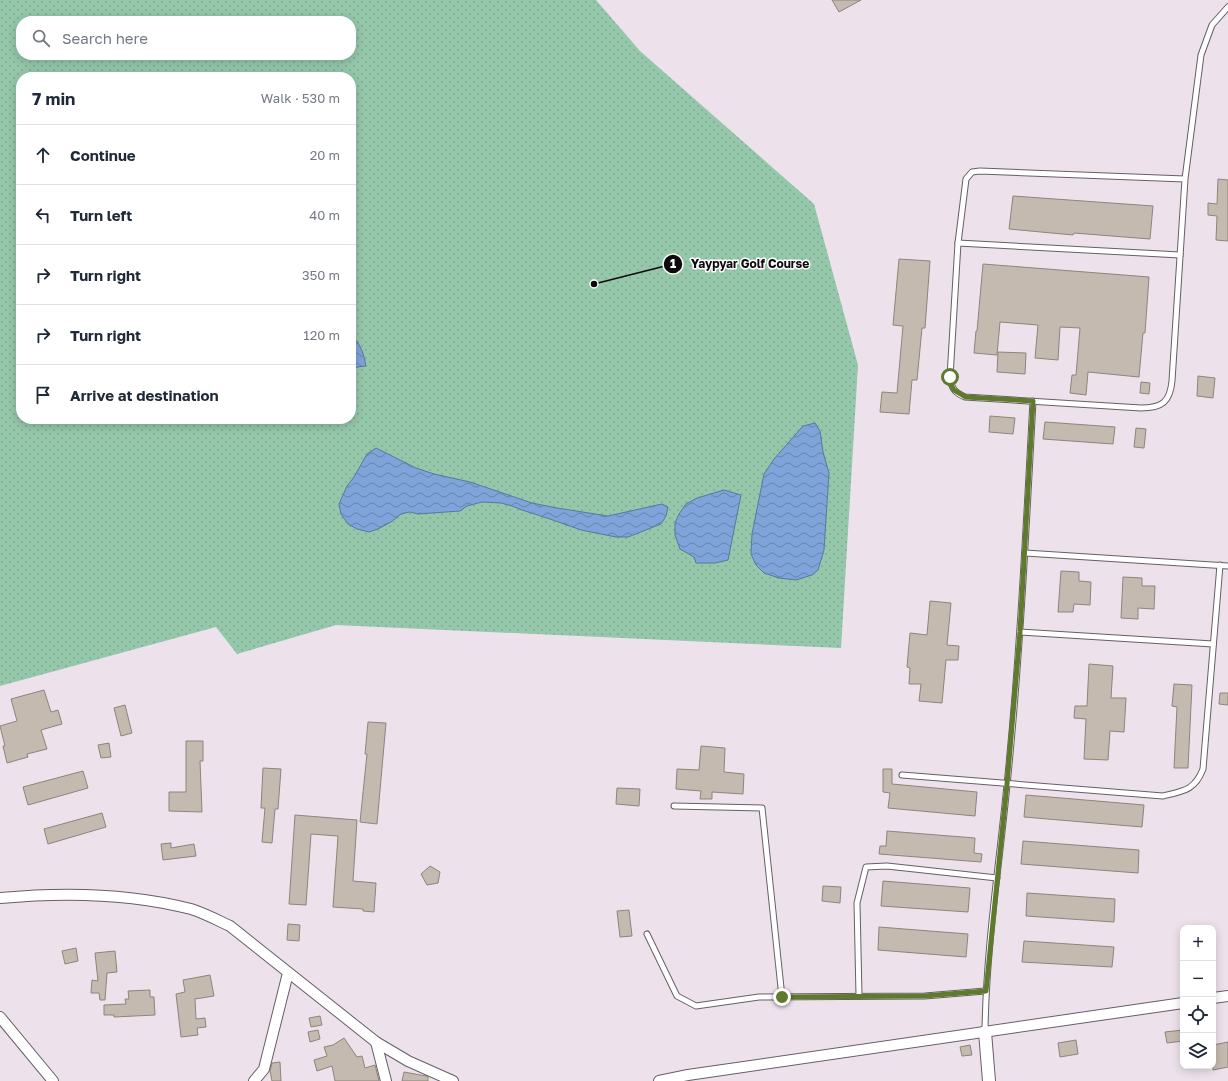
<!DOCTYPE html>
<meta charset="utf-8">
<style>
body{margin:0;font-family:"Golos Text",sans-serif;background:#f6f6f7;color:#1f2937}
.controls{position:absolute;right:12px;bottom:12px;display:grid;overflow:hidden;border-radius:8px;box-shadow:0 2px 10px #0003}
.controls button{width:36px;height:36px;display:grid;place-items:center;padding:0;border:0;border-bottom:1px solid #e0e1e3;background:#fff;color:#1f2937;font:20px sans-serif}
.stop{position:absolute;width:12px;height:12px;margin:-9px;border:3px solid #607a2d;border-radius:50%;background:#fff}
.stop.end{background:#607a2d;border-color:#fff;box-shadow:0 1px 4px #0008}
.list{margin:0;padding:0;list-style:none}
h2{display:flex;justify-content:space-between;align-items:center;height:52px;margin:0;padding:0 16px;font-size:17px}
h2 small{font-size:13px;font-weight:400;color:#747a83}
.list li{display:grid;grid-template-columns:26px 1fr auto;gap:12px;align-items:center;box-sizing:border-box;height:60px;padding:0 16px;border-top:1px solid #e0e1e3}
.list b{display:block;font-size:15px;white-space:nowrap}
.list em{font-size:13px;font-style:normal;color:#747a83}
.icon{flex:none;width:22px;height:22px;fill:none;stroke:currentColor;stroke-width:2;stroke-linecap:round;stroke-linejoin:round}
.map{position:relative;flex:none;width:1228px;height:1081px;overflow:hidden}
.search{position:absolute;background:#fff;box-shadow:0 2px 10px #0003;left:16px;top:16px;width:340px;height:44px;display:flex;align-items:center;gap:10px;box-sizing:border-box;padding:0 14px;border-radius:16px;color:#747a83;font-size:15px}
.panel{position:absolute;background:#fff;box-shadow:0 2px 10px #0003;left:16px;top:72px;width:340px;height:352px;border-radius:16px}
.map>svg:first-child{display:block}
.grass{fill:url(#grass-dots);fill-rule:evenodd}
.water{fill:url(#water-waves);stroke:#5c769d}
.building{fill:#c4bab0;stroke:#8e847a}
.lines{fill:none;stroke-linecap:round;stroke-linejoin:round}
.service-casing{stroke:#675e67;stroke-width:7}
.minor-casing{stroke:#675e67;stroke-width:12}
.tertiary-casing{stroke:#675e67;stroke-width:14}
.service{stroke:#fff;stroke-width:5}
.minor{stroke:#fff;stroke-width:10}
.tertiary{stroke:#fff;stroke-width:12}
.route{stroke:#607a2d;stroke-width:5}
.leader{fill:none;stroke:#0e0a0e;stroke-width:1.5}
.callout-dot{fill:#0e0a0e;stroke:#fff;stroke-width:1.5}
.mark-label{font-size:12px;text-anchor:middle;font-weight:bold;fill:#fff}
.callout-label{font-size:12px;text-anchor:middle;font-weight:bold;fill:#0e0a0e;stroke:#fff;stroke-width:3;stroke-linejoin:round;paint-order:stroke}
</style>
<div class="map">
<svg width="1228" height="1081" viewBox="0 0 1228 1081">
<defs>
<pattern id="grass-dots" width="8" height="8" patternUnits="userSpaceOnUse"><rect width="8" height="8" fill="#95c7ab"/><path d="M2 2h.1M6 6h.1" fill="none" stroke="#7faa92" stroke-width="1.8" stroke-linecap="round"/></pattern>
<pattern id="water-waves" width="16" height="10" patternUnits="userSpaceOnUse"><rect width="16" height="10" fill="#7ea4da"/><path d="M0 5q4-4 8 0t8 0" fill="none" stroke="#6684af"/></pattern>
</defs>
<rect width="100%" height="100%" fill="#ede2ec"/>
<!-- grass -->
<path class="grass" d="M0 0H596L640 51 814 204 858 365 841 648 336 625 237 654 216 627 0 686ZM21 21H351V55H21ZM21 77H351V419H21Z"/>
<!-- water -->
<g class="water">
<path d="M351 335C360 343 364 354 366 366L357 367 351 373Z"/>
<polygon points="815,423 820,431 823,452 829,473 824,550 818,570 812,575 796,580 779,578 764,573 756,565 751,554 752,534 764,474 774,459 803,426"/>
<polygon points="376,448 416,468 434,474 470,482 532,503 557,508 608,516 662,504 668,507 666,516 661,524 628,537 616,537 581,530 550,519 522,510 512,506 501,503 482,502 467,506 460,511 418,514 410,512 401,514 391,522 378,529 369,532 357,529 348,524 341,514 339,504 347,486 354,477 367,454"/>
<polygon points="724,490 741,495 728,560 715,563 696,563 694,557 680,549 675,535 675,523 679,514 686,504 697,498"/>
</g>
<!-- building -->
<g class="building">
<polygon points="832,0 861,0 839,12"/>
<polygon points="1218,179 1228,180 1228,241 1216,240 1217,216 1208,215 1208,203 1217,204"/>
<polygon points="1013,196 1153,206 1150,239 1074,233 1073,235 1009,229"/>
<polygon points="899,259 930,261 925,328 922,328 917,380 912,380 909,414 880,412 882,392 897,393 903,326 893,325"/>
<polygon points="983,264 1149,277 1145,333 1143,333 1139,377 1088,372 1086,395 1070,393 1072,375 1076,375 1080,328 1060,327 1058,360 1035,358 1038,325 1000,322 997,355 974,353 976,331 977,331"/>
<polygon points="998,352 1026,353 1025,374 997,372"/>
<polygon points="1198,376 1215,378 1213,398 1197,396"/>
<polygon points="1141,382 1150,383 1149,394 1140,393"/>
<polygon points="990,416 1015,418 1013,434 989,432"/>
<polygon points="1045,422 1115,427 1113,444 1043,439"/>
<polygon points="1136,428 1146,429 1144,448 1134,447"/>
<polygon points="1061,571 1079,572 1079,581 1091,582 1090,605 1074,604 1073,612 1058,612"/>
<polygon points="1123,577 1142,578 1142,586 1155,586 1154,609 1138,608 1138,619 1121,618"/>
<polygon points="930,601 951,603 947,645 959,646 958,660 946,660 942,703 919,701 921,684 909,684 910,668 907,667 910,633 927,635"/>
<polygon points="1089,664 1113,666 1111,698 1126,698 1124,732 1110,731 1108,760 1084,759 1086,719 1074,718 1075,706 1087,706"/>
<polygon points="1174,684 1192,685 1188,768 1174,768 1177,707 1172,706"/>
<polygon points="44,690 51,712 58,710 62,724 41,730 47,749 27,754 28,757 7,763 3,746 5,746 0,726 17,721 11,699"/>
<polygon points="1220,693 1228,693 1228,705 1219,704"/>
<polygon points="125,705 132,733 121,736 114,708"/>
<polygon points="368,722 386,723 377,824 360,822 367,754 365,754"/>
<polygon points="186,741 203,741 203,761 200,761 202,812 169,811 169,792 186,792"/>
<polygon points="109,743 111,757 101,758 98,745"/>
<polygon points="701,746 725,748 724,772 744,774 743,794 712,792 712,799 700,799 701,791 676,789 677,769 699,770"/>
<polygon points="263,768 281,769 278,809 275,809 272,843 262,842 265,808 261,808"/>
<polygon points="883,769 892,769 892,784 977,792 975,816 888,808 890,793 883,792"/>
<polygon points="83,771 88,788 28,805 23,787"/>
<polygon points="617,788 640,789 639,806 616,804"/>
<polygon points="1026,795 1144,805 1142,827 1024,817"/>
<polygon points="102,813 106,827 48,844 44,829"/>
<polygon points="295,815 357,820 353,881 376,883 374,912 363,911 363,909 333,907 338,836 311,834 306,905 289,904"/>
<polygon points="887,831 975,838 974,853 982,854 981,862 879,854 880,846 886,846"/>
<polygon points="1023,841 1139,850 1138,873 1021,864"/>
<polygon points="171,843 171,848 194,844 196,856 163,860 161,844"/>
<polygon points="430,866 440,872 438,883 427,885 421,874"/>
<polygon points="883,881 970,888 968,912 881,906"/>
<polygon points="823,886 841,887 840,903 822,901"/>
<polygon points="1027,893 1115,899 1114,922 1026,916"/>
<polygon points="629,910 632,936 620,937 617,911"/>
<polygon points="288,924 300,925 299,941 287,940"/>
<polygon points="879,927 968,934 966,957 878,950"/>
<polygon points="1024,941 1114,947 1112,967 1022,962"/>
<polygon points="76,948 78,961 65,964 62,951"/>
<polygon points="115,951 117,972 107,973 105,1000 100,1000 99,993 91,993 92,980 98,981 95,953"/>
<polygon points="210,975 214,996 195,999 196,1019 205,1018 206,1027 197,1028 198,1035 181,1037 176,994 185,992 183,980"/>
<polygon points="150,990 150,997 154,997 155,1015 114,1017 114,1015 104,1015 104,1005 126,1004 125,999 129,999 128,991"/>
<polygon points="320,1016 322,1025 311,1027 309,1018"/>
<polygon points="318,1030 320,1039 310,1042 308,1032"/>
<polygon points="1183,1030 1183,1041 1167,1043 1165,1032"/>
<polygon points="344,1038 357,1057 362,1056 365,1068 375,1065 379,1081 335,1081 332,1066 317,1071 314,1060 327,1056 324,1047 333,1045"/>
<polygon points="1076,1040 1078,1054 1060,1057 1058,1043"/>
<polygon points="1228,1042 1228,1067 1213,1070 1213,1045"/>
<polygon points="970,1045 972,1055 962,1056 960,1047"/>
<polygon points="280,1062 281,1081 272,1081 270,1071 272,1063"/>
<polygon points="404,1072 426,1076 428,1077 428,1081 402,1081"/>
</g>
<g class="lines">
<defs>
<g id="service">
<path d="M1185 179 980 171 972 172 966 179 958 243 950 377C951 388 955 393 965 397L1141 408C1162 408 1170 402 1172 381L1185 179 1201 55 1212 25 1228 7"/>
<polyline points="958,243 1180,255"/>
<polyline points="1025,553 1228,566"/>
<polyline points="1020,632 1213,644"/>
<path d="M902 775 1163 796C1184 791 1195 790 1203 769L1220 565"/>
<polyline points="674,806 762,808 782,997"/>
<polyline points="647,934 677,996 696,1006 759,997 925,996 985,991"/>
<polyline points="859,996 857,903 866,867 887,866 997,878"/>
<path d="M985 1032C986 949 999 867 1007 785 1020 657 1026 529 1033 401"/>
</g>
<g id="minor">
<path d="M0 898C63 892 129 893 191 909 204 913 217 920 230 926L376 1042 408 1061 453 1081"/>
<polyline points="1213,998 1228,996"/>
<polyline points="0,1017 53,1081"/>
<polyline points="376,1042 386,1081"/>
<polyline points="254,1081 264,1069 288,973"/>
<polyline points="659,1081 688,1075 1183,1003"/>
</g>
<polyline id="tertiary" points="985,1032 989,1081"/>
</defs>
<!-- service casing -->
<use href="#service" class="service-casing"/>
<!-- minor casing -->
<use href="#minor" class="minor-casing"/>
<!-- tertiary casing -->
<use href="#tertiary" class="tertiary-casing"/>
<!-- service -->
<use href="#service" class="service"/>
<!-- minor -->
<use href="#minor" class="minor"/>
<!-- tertiary -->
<use href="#tertiary" class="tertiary"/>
</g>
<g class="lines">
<!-- route -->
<polyline class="route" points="782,997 924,996 986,991 1007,784 1020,632 1033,401 966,397 954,390 951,385 950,377"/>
</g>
<!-- callouts -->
<path class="leader" d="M594 284L673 264"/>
<g class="callout-dot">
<circle cx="594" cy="284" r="4"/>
<circle cx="673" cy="264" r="10"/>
</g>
<g class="mark-label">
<text x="673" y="268">1</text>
</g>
<g class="callout-label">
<text x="750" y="268">Yaypyar Golf Course</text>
</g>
</svg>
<div class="controls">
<button>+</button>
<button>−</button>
<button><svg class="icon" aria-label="locate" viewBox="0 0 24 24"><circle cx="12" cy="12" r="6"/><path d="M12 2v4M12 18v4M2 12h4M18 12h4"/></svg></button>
<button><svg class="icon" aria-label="layers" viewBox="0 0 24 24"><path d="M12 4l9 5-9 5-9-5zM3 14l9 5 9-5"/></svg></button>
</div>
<div class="stop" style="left:950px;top:377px"></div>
<div class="stop end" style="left:782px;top:997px"></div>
<div class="search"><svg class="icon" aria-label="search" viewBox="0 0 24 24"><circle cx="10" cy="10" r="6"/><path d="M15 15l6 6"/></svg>Search here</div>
<section class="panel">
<h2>7 min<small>Walk · 530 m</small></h2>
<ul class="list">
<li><svg class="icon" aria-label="ahead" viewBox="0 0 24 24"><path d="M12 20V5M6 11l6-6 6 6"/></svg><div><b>Continue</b></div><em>20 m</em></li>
<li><svg class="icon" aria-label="left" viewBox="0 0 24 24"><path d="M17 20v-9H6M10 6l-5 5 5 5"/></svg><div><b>Turn left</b></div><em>40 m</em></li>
<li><svg class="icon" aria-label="right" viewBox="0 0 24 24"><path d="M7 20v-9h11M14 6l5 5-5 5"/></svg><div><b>Turn right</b></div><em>350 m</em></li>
<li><svg class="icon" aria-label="right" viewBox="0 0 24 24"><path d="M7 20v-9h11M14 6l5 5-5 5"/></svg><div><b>Turn right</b></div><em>120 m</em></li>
<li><svg class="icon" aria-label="arrive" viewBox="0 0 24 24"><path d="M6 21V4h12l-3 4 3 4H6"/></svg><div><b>Arrive at destination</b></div></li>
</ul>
</section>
</div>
